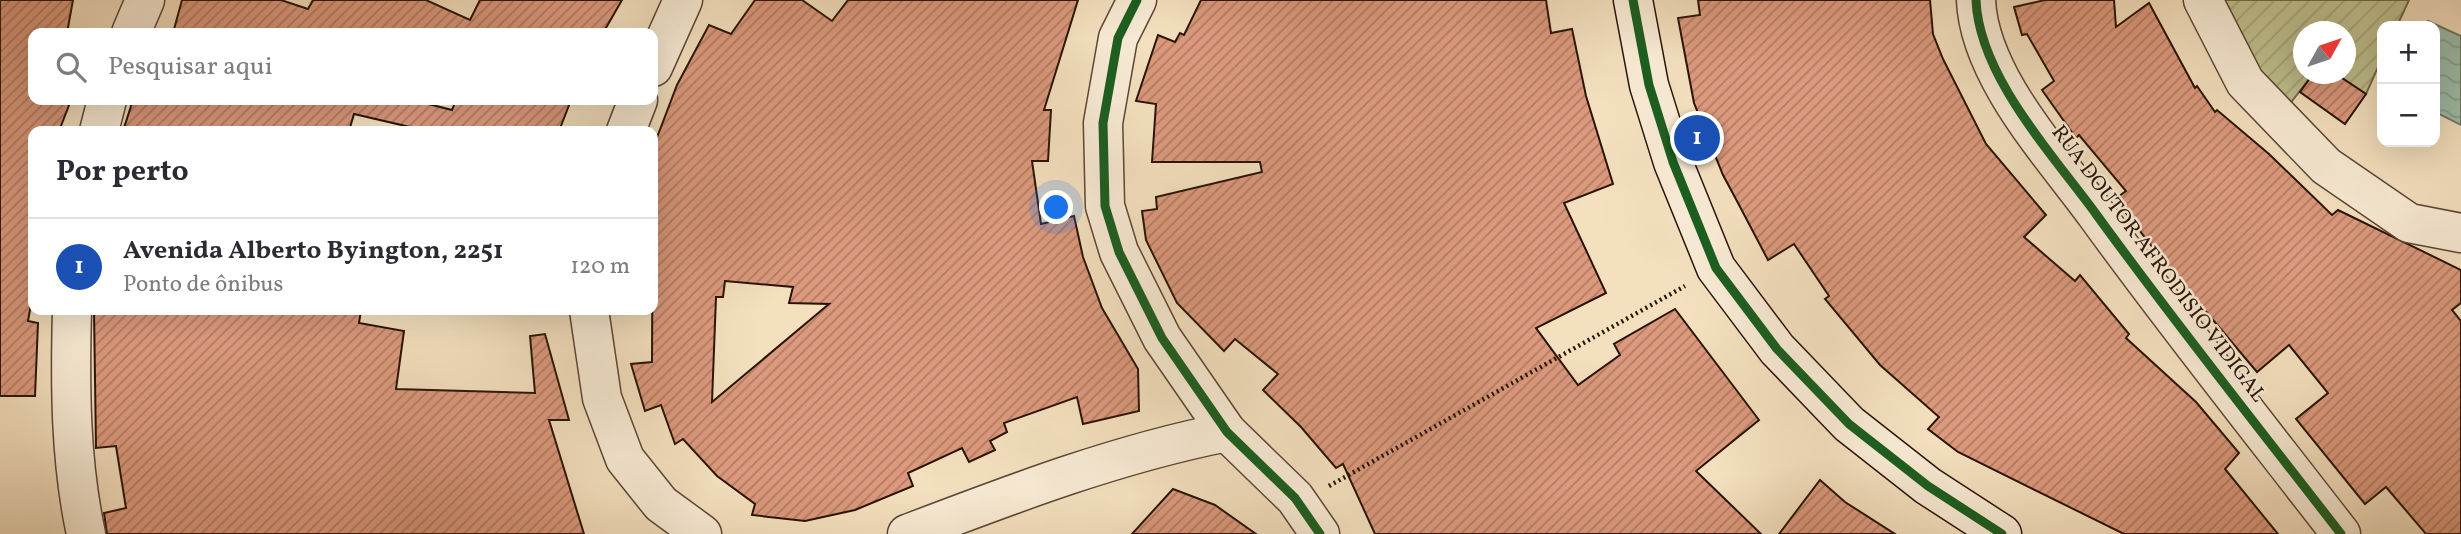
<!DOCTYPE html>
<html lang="pt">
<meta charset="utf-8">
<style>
body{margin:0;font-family:Vollkorn,serif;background:#f7f7f7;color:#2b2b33}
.controls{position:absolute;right:21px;top:21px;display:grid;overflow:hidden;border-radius:14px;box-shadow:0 7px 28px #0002}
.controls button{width:63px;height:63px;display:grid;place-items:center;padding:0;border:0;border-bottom:2px solid #e1e1e2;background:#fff;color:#2b2b33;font:35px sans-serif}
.compass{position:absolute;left:2293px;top:21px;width:63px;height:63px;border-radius:50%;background:#fff;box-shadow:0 7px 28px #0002;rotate:50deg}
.you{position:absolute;left:1057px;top:208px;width:24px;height:24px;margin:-18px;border:5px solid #fff;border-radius:50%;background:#1a73e8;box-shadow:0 0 0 10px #1a73e833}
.badge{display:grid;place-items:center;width:46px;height:46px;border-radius:50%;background:#8f2418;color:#fff;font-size:23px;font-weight:700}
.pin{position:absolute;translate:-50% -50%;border:4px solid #fff;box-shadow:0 2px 7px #0006}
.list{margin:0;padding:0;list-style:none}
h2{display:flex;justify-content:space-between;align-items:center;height:91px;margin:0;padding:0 28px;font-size:30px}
h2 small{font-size:23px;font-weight:400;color:#7c7c81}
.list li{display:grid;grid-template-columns:46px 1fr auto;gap:21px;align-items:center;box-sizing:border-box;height:98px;padding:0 28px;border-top:2px solid #e1e1e2}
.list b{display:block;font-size:26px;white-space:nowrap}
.list p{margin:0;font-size:23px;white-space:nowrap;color:#7c7c81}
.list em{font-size:23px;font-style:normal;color:#7c7c81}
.icon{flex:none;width:38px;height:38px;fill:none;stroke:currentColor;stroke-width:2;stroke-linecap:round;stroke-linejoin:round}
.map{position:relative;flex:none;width:2461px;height:534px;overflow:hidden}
.search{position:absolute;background:#fff;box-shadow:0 7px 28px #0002;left:28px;top:28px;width:630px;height:77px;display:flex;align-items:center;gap:18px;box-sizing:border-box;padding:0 24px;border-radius:14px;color:#7c7c81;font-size:26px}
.panel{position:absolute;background:#fff;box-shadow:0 7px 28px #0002;left:28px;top:126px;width:630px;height:189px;border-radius:14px}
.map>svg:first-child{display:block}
.garden{fill:url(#garden-furrows);stroke:#746a4b;stroke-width:2}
.water{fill:url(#water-waves);stroke:#6f7a69;stroke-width:2}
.building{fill:url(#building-hatch);stroke:#291307;stroke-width:2;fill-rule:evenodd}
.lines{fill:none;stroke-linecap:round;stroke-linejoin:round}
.street-casing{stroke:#5c4635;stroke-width:41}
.secondary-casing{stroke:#291307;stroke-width:41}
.path{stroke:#291307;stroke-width:4.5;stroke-dasharray:2 3.5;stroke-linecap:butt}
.street{stroke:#f8ebd5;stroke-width:38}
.secondary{stroke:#f8ebd5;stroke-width:38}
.cycleway-casing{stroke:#f8ebd5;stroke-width:13}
.cycleway{stroke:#1b5e20;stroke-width:9}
.labels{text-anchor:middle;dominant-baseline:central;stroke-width:5;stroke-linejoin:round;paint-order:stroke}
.street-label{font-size:21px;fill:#291307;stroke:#f8ebd5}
</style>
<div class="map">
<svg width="2461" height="534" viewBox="0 0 2461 534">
<defs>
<pattern id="garden-furrows" width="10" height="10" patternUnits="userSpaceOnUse" patternTransform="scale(1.75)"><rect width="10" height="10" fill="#c0c18f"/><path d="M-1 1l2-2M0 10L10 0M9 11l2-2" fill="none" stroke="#a5a57a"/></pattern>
<pattern id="water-waves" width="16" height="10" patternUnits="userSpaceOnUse" patternTransform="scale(1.75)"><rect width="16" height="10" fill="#9ebeab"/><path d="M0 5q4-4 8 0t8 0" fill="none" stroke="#88a292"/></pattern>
<pattern id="building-hatch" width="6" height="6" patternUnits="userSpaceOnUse" patternTransform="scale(1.75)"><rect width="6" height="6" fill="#dc997d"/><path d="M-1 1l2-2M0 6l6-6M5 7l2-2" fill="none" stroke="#b27c64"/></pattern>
</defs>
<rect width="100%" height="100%" fill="#f4e0bf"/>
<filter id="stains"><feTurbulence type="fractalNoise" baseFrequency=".00286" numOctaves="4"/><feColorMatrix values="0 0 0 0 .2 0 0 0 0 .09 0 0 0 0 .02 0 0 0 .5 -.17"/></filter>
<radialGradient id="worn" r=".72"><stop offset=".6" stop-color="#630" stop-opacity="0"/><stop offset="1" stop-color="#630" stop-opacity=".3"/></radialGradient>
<!-- garden -->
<polygon class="garden" points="2218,0 2409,0 2397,26 2382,26 2382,58 2366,94 2336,74 2346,74 2346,32 2304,32 2304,74 2313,74 2289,105 2239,45"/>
<!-- water -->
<polygon class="water" points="2428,21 2461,36 2461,125 2435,112 2435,26 2426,26"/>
<!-- building -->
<g class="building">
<polygon points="0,0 73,0 67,33 33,33 33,100 71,100 59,131 33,131 33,293 28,321 38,323 35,396 0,396"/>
<polygon points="182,0 281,0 308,9 313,0 426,0 470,20 480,0 622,0 603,33 173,33"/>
<path d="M755 0H802L832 21 848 0H1078L1044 110H1051L1048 161H1032L1041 224 1074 216 1083 257 1102 308 1138 369 1139 411 1083 424 1077 397 1004 423 1007 432 990 441 995 450 969 462 962 448 908 473 913 486 855 510 805 521 752 515 755 504 717 476 683 439 675 444 661 405 645 411 631 364 652 362 653 148 677 85 709 25 731 34ZM725 281 793 287 789 303 829 304 712 402 716 297H723Z"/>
<polygon points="1201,0 1546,0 1551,33 1572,29 1586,96 1613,184 1564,203 1606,293 1536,328 1578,385 1620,355 1614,344 1675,309 1759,420 1696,471 1761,534 1375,534 1343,464 1336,468 1301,427 1263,390 1278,374 1235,339 1224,351 1177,303 1146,240 1142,211 1157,209 1156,197 1262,172 1260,162 1152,162 1156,104 1136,101 1158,35 1175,42 1180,33 1184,35"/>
<polygon points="1698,0 1930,0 1933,34 1943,59 1986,144 2046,215 2024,237 2075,281 2080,275 2129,334 2126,338 2196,402 2239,453 2225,469 2278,534 2124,534 1958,452 1928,429 1939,417 1880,365 1825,299 1829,296 1794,244 1768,260 1738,203 1723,175 1694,103 1678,18 1700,15"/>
<polygon points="2045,0 2114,0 2116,27 2149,3 2195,88 2197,86 2215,112 2217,110 2269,154 2332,215 2338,210 2461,270 2461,303 2452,310 2461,321 2461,534 2426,534 2386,487 2365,504 2296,419 2328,393 2289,345 2257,372 2164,262 2115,199 2126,191 2079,135 2076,138 2042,90 2054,81 2027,34 2022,35 2014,7"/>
<polygon points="2313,74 2336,74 2366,94 2345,124 2300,92"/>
<polygon points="133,100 413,100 452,110 456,100 571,100 559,131 427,131 354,114 349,131 123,131"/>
<polygon points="94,310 361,310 359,323 404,331 396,389 535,393 530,336 545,334 569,420 549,420 584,534 107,534 104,513 126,508 116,446 96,448"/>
<polygon points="1820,480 1845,502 1895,534 1779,534"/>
<polygon points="1173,489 1215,505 1256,534 1132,534"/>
</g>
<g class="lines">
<defs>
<g id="street">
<polyline points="1137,0 1118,38 1103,123 1105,206 1119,252 1162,338 1227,432 1295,498 1320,534"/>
<path d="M1976 0C1979 76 2053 155 2096 214 2175 323 2259 428 2341 534"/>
<polyline points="2203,0 2245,82 2326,166 2409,223 2461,233"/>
<polyline points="131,33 145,0"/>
<polyline points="653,67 683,0"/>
<polyline points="99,131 107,100"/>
<polyline points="626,131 638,100"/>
<path d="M72 310C70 385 70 460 86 534"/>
<polyline points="589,310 602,398 625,459 661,504 702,534"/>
<path d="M907 534C1012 494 1116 454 1227 432"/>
</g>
<polyline id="secondary" points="1633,0 1649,85 1673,162 1716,268 1777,349 1849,424 1928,486 2002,534"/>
</defs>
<!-- street casing -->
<use href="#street" class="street-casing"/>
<!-- secondary casing -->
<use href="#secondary" class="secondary-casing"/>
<!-- path -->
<g class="path">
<polyline points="532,310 552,312"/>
<polyline points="1329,486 1685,286"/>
</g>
<!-- street -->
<use href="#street" class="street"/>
<!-- secondary -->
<use href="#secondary" class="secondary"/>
<defs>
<g id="cycleway">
<polyline points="1137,0 1118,38 1103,123 1105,206 1119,252 1162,338 1227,432 1295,498 1320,534"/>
<polyline points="1633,0 1649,85 1673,162 1716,268 1777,349 1849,424 1928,486 2002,534"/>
<path d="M1976 0C1979 76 2053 155 2096 214 2175 323 2259 428 2341 534"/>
</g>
</defs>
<!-- cycleway casing -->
<use href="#cycleway" class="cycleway-casing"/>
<!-- cycleway -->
<use href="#cycleway" class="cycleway"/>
</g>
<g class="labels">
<!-- street labels -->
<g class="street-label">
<text transform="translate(2158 264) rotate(53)">RUA DOUTOR AFRODISIO VIDIGAL</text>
</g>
</g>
<rect width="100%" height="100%" filter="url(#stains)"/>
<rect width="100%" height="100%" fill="url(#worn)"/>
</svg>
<div class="controls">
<button>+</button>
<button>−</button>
</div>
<svg class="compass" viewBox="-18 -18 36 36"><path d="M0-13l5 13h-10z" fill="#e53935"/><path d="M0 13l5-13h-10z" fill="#7c7c81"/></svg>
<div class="you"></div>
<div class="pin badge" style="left:1697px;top:138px;background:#1a4fb4">1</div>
<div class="search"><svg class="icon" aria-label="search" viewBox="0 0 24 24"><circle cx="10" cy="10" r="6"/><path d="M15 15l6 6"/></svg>Pesquisar aqui</div>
<section class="panel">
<h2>Por perto<small></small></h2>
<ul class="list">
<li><span class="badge" style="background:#1a4fb4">1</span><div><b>Avenida Alberto Byington, 2251</b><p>Ponto de ônibus</p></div><em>120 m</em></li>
</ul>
</section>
</div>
